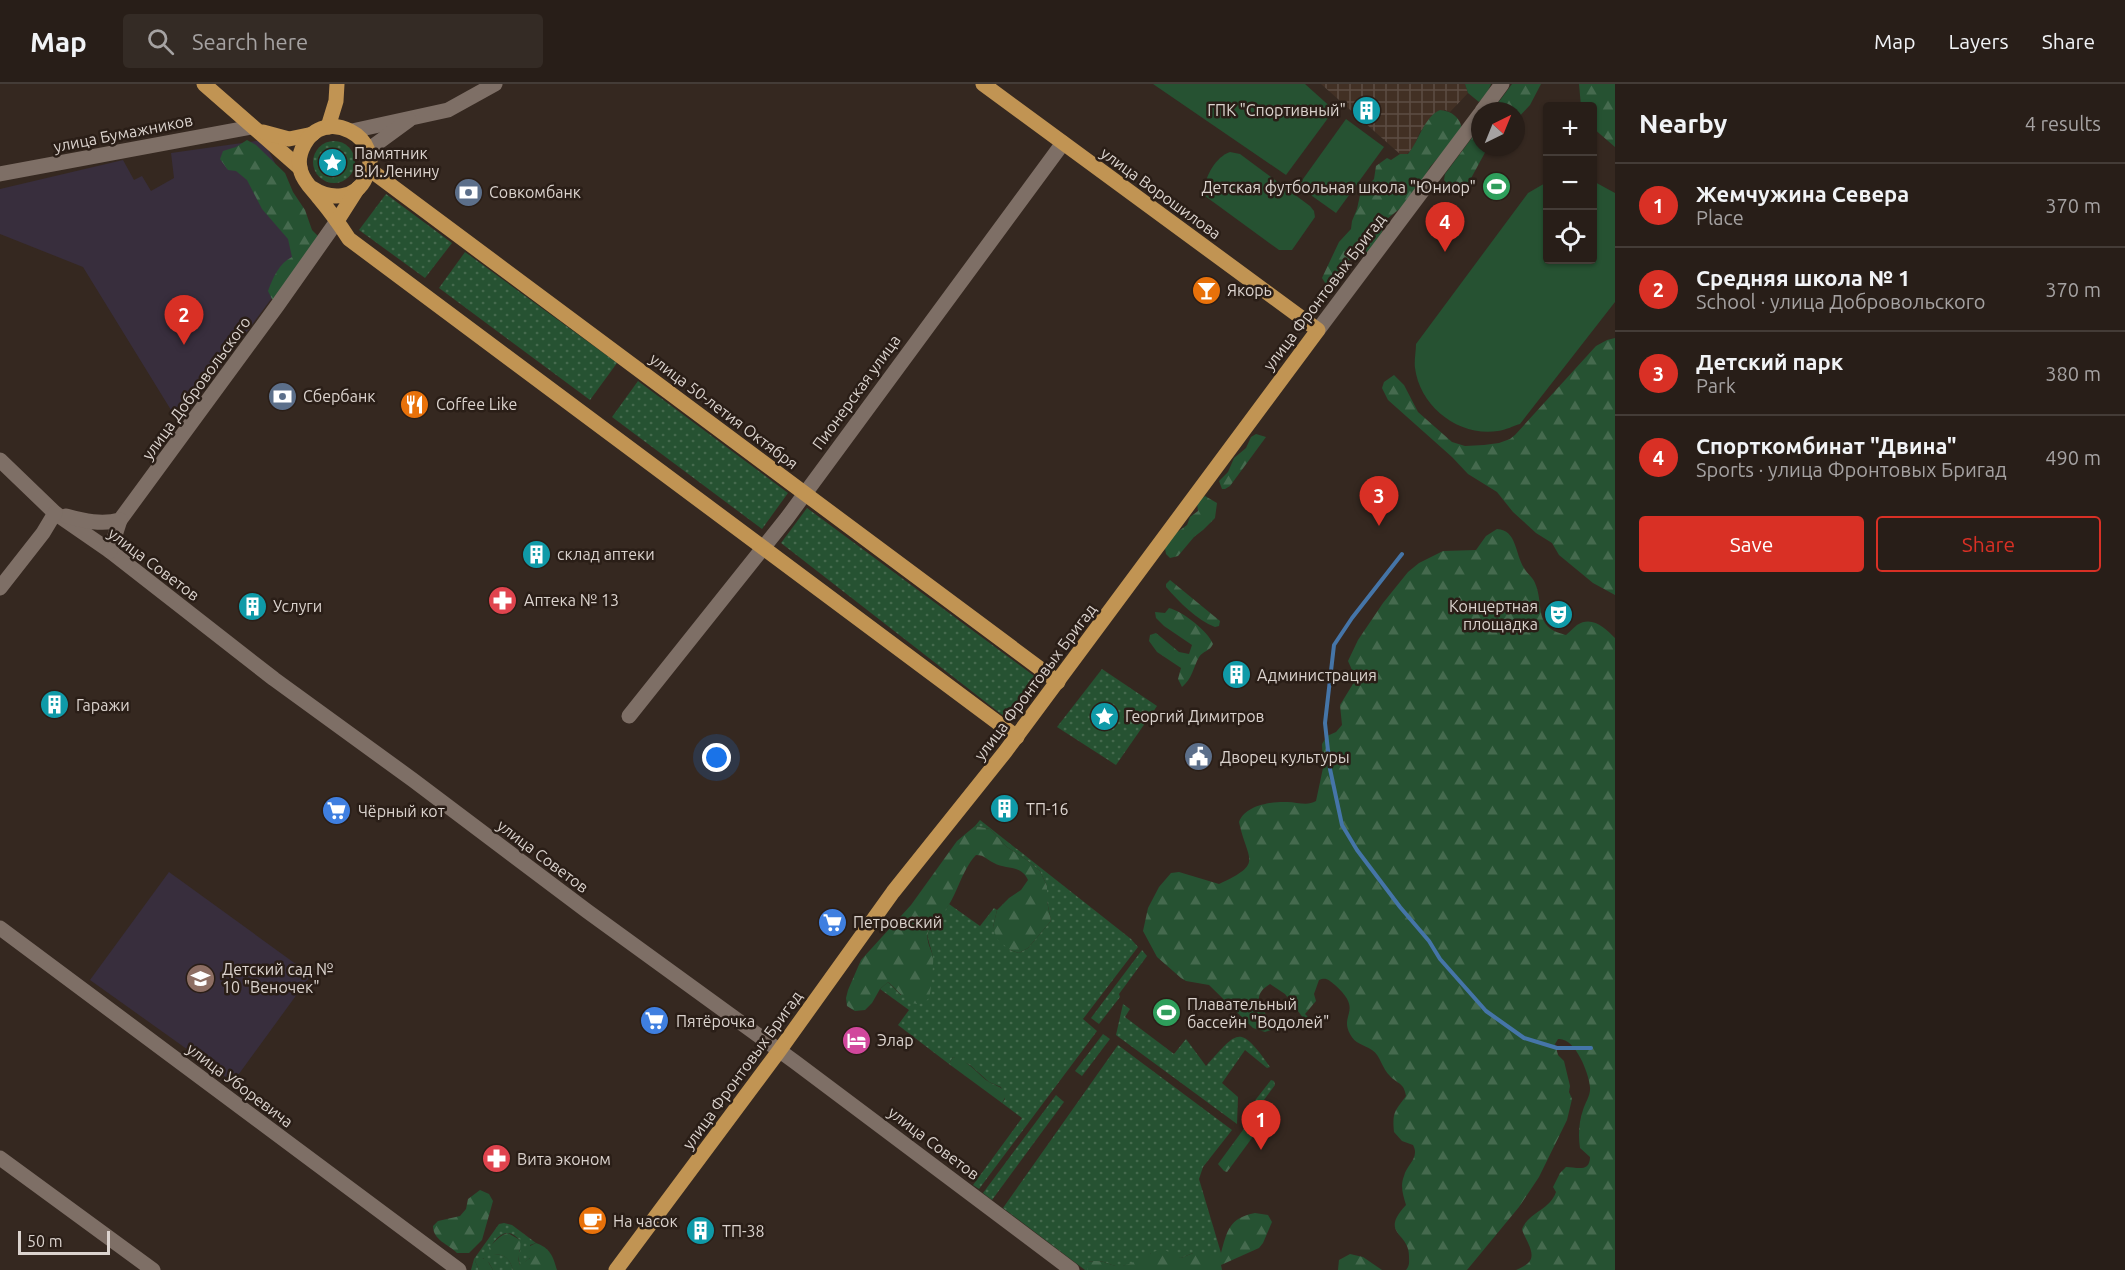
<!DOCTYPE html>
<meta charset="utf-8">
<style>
body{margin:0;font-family:Ubuntu,sans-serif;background:#342b25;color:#f1f3f6}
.controls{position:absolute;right:18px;top:18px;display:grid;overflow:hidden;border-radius:6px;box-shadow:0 2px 4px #0004}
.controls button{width:54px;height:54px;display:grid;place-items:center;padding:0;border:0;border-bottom:2px solid #443c37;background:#281e18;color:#f1f3f6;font:30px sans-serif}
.compass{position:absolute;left:1471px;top:18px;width:54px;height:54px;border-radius:50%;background:#281e18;box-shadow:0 2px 4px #0004;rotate:43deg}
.scale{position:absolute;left:18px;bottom:15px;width:92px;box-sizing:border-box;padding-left:6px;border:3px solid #dbd3ce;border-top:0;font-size:16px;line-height:21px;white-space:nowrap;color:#dbd3ce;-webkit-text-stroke:4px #2a1e17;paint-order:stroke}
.you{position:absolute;left:717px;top:674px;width:21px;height:21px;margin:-15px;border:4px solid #fff;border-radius:50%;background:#1a73e8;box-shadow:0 0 0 9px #1a73e833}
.badge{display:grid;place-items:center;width:39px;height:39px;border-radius:50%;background:#d93025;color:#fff;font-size:20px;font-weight:700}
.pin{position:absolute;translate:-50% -50px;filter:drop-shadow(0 2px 3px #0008)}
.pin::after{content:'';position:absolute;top:32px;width:21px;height:18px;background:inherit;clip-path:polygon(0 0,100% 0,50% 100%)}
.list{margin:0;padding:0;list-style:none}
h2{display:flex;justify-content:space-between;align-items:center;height:78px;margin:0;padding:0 24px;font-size:26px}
h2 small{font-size:20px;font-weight:400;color:#a5a2a2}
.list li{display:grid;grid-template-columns:39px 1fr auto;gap:18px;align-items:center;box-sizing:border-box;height:84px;padding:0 24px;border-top:2px solid #443c37}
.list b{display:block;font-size:22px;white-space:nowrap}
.list p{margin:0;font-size:20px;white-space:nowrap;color:#a5a2a2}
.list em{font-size:20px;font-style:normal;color:#a5a2a2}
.actions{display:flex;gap:12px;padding:18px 24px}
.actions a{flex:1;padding:14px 0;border:2px solid #d93025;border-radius:6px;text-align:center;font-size:21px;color:#d93025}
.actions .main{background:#d93025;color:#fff}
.icon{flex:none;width:33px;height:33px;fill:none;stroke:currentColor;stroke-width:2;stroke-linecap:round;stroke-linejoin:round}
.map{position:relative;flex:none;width:1615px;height:1186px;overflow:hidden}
header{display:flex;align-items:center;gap:36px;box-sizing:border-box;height:84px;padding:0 30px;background:#281e18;border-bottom:2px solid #443c37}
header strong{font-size:28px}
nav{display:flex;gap:33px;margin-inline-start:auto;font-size:21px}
.search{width:420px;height:54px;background:#342b25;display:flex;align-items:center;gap:15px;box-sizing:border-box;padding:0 21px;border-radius:6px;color:#a5a2a2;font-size:22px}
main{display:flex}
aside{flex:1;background:#281e18}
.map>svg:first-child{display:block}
.industrial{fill:url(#industrial-grid)}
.education{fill:#382e3d}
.grass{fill:url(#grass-dots)}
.forest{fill:url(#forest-firs)}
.garden{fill:#265232}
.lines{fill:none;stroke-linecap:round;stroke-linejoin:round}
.stream{stroke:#4575a8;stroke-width:4}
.minor{stroke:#7e6f66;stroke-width:15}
.major{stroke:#c19453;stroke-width:15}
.labels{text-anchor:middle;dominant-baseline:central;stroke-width:5;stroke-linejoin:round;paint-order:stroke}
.poi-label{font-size:16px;fill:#dbd3ce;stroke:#2a1e17;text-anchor:start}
.street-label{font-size:16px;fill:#dbd3ce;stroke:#2a1e17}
</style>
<header>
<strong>Map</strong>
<div class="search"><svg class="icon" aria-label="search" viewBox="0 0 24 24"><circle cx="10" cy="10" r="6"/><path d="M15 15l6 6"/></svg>Search here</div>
<nav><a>Map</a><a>Layers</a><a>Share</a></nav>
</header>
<main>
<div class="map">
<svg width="1615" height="1186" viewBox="0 0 1615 1186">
<defs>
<pattern id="industrial-grid" width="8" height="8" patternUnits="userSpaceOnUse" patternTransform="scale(1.5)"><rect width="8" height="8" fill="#423024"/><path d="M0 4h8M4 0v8" fill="none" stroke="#5d4d43"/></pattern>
<pattern id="grass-dots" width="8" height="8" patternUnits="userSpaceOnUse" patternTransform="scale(1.5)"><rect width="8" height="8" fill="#265232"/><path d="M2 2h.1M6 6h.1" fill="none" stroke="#456a4e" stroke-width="1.8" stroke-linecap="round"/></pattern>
<pattern id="forest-firs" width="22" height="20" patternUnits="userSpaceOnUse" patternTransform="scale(1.5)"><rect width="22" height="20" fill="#265232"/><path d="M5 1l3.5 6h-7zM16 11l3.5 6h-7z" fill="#456a4e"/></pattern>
</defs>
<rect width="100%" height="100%" fill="#352820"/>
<!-- industrial -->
<polygon class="industrial" points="1321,0 1465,0 1468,9 1450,28 1445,26 1429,38 1420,48 1413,64 1407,70 1400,70"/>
<!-- education -->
<g class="education">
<polygon points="263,56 315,156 179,339 83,183 0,150 0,105 123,76 134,96 142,92 151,107 174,94 171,69"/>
<polygon points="169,788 311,891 233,998 90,896"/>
</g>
<!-- grass -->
<g class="grass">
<circle cx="334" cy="78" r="21"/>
<polygon points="386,110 452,159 425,194 359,146"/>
<polygon points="465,168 617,279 590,316 439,204"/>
<polygon points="638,297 788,409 762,445 612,333"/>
<polygon points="807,424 1041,597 1010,637 781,459"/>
<polygon points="1102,585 1157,622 1116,681 1057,643"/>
<path d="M980 736 1131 855 1138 863 1083 935 1097 947 979 1105 973 1101 1022 1034 1002 1019 1005 1015 1001 1003 989 998 970 981 953 973 949 980 898 941 909 926 880 905 888 898 901 911 931 897C930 889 933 881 933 873 931 861 924 853 931 841 936 833 944 829 949 820L980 842 994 824 997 826 993 843 1010 866 1019 869 1028 864 1051 837 1047 817V802L1040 787 1028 777 1007 763 990 745 975 742Z"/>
<polygon points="1142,866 1147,872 1119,910 1120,913 1099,940 1091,934"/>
<path d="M1123 920 1130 925 1125 933 1174 970 1186 955 1206 982C1238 947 1239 939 1270 983L1267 984 1245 966 1222 999 1238 1013 1237 1040 1116 951Z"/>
<polygon points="1103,950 1110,955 1082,992 1075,987"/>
<path d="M1118 961 1232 1046 1203 1083 1199 1095 1221 1169H1193L1181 1174 1151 1169C1146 1174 1128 1182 1121 1182 1108 1183 1106 1174 1088 1178V1186H1085L1003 1124Z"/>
<polygon points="1271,996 1274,997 1275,1001 1258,1024 1255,1024 1253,1019"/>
<polygon points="1056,1011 1064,1018 992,1116 983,1109"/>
<path d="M504 1139 512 1141 536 1159 530 1161V1174L520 1182 518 1170 520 1167V1156C516 1153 513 1149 507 1149 498 1150 489 1162 490 1170 504 1170 509 1172 513 1186H493L489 1179 483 1174 475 1177 479 1186H471L474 1175 499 1140Z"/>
</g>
<!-- forest -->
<g class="forest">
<polygon points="1465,0 1491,0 1487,9 1479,18 1468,9"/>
<polygon points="1512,0 1541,0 1530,21 1516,36 1516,27 1492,27"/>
<polygon points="1579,0 1615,0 1615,63 1593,44 1592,22 1581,22"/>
<path d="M1440 26C1452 27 1461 34 1462 46L1430 83 1416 107 1403 122 1387 135 1377 160 1369 167 1347 177 1340 191 1337 202 1334 206 1327 202 1322 194 1339 158 1351 145 1352 137 1357 125 1360 111 1374 95 1376 82 1387 74 1391 76 1400 70H1408C1419 57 1424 33 1440 26Z"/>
<polygon points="1480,43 1480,63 1488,63 1469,98 1458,107 1451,105 1444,96 1445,90"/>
<path d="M247 56 256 61 285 89 293 108 305 126 312 146 319 153 276 216 272 215 268 207C273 194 279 179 292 173L288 155 262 125 247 96 236 87 228 86 220 75 223 67 236 63Z"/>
<polygon points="1615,254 1615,511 1593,499 1559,471 1552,459 1536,449 1513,428 1497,408 1468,390 1452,373 1388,316 1382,304 1384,298 1394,291 1404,301 1418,328 1452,358 1465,362 1484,361 1499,359 1510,355 1515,351 1596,262 1607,256"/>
<polygon points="1256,350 1266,353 1230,402 1225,405 1222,405 1219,397 1228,388 1234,374 1246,364 1251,353"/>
<polygon points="1205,412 1217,419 1215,434 1203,446 1194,453 1178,472 1170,474 1166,470 1165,464 1176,449 1187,441 1190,433 1198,427 1197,418"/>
<path d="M1497 445C1517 446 1515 470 1524 484 1527 490 1533 493 1535 499 1545 522 1532 543 1566 551 1570 548 1573 544 1577 541 1592 531 1605 544 1615 554V1186H1516C1520 1184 1527 1181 1529 1178 1537 1169 1524 1154 1522 1145 1529 1128 1550 1126 1556 1108L1553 1103 1560 1089 1566 1083C1576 1083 1590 1089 1590 1073L1580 1064C1578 1052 1579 1037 1583 1026 1585 1019 1591 1011 1590 1003 1589 989 1575 953 1558 955L1555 960 1558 971 1564 977 1570 1002 1569 1008 1572 1015 1567 1036 1539 1093 1519 1123 1467 1186H1406C1410 1181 1409 1178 1409 1172 1409 1148 1379 1150 1406 1121 1403 1111 1400 1102 1404 1092 1407 1080 1420 1074 1413 1061L1402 1057 1394 1048C1392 1028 1395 1027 1406 1012 1404 998 1397 1000 1390 992 1382 985 1381 972 1372 966 1363 960 1355 960 1350 950 1339 930 1364 927 1335 901 1329 896 1326 893 1319 896L1314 910 1316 917 1305 930 1312 937 1304 935 1285 910 1270 900C1244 916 1272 928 1271 946L1265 948 1253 944 1209 901 1186 897 1181 894 1157 873 1143 847 1148 824 1159 803 1171 789 1179 788 1219 800C1265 779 1247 777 1239 738 1245 722 1268 718 1284 718 1296 717 1306 723 1316 717L1323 684 1322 660 1327 652 1336 648 1342 641 1340 621 1356 595 1348 577 1358 556 1383 519 1408 488 1419 479 1443 467 1476 466 1486 452Z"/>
<path d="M1170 496 1220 537 1219 542 1215 543C1197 536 1179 518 1166 503V500Z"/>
<path d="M1169 524C1182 527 1208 547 1213 560 1210 567 1203 567 1199 573 1193 584 1192 595 1182 603L1178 595 1181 584 1157 568 1149 557 1150 551 1156 549 1179 568 1189 570 1192 561 1164 542 1156 534 1155 528 1165 529Z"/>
<path d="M975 742 990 745 1007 763 1028 777 1040 787 1047 802V817L1051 837 1028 864 1019 869 1010 866 997 855 993 843 997 826 1009 814 1021 806 1028 796C1021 780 1006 786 994 779 987 776 985 771 976 771 961 787 958 810 944 828 939 836 930 838 928 849 926 858 931 864 933 872 934 877 931 908 929 914 913 931 900 907 888 898L880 905 872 919 865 926 855 927 847 922 846 914 848 906 861 876 911 821 957 757Z"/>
<path d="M953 973C967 976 975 987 986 996 993 1001 1002 1002 1007 1010L1002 1019 949 980Z"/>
<polygon points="1264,1026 1271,1028 1227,1088 1224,1087 1218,1080 1254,1031"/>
<path d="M480 1106 489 1110 493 1117 482 1156 469 1169H457C448 1160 433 1156 433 1142L438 1137 460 1132 466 1125 468 1115Z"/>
<path d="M1255 1129 1268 1131 1272 1138 1263 1159 1259 1164 1221 1181 1222 1186H1088V1178C1105 1174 1107 1182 1120 1182 1133 1182 1155 1163 1164 1166 1169 1167 1175 1172 1181 1174L1193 1169H1221C1227 1147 1229 1134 1255 1129Z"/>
<path d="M508 1149 520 1156C522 1166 516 1173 520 1181L530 1174 528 1163 536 1159C550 1164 553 1172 557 1186H513C509 1172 503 1170 490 1170L489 1164C494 1158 500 1151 508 1149Z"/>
<polygon points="1350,1170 1363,1173 1382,1186 1338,1186 1339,1176"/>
<polygon points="480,1173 487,1176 493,1186 479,1186 475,1177"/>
</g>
<!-- garden -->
<g class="garden">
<polygon points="1153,0 1305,0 1334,26 1286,91"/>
<polygon points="1346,35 1384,63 1336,129 1298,102"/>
<path d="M1230 68 1240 70 1310 122 1314 127 1315 133 1292 166H1279L1205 112C1202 96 1215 73 1230 68Z"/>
<path d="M1593 97 1615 109V218L1520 340C1513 342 1506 346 1498 347 1459 353 1420 323 1415 284 1414 276 1416 268 1416 260L1528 109 1547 98 1548 176H1592Z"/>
</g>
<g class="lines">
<!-- stream -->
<polyline class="stream" points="1402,470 1352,534 1334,561 1325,639 1330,685 1342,741 1357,766 1400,823 1429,857 1440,875 1486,927 1524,954 1557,964 1591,964"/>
<!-- minor -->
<g class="minor">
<polyline points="1482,27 1502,0"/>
<polyline points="352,47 448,26 495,0"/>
<polyline points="368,66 409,36"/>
<polyline points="0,90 252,43"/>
<polyline points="1318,246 1480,30"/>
<polyline points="0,376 55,429 110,467 274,595 413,696 587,827 795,978 1072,1186"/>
<path d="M66 432C84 437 102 441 120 436L277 222 337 137"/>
<polyline points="110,467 120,436"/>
<polyline points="0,504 43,449 55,429"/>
<polyline points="629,632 787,434 1063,59"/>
<polyline points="0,844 459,1186"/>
<polyline points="0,1074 153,1186"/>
</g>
<!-- major -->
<g class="major">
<polyline points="204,0 300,84"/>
<polyline points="328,43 336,17 337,0"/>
<polyline points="263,48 289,55 313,50"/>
<polyline points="369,85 1058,598"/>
<path d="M312 104C330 116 356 116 366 93 386 53 324 21 304 61 299 70 298 79 301 88 304 98 313 106 319 114 330 127 340 141 349 155L1017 653"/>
<polyline points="337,137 358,104"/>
<polyline points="616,1186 779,967 893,808 1005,668 1318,246 983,0"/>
</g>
</g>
<!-- icons -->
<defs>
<symbol id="building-disc" viewBox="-11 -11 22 22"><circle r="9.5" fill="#0f9aa8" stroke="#2a1e17"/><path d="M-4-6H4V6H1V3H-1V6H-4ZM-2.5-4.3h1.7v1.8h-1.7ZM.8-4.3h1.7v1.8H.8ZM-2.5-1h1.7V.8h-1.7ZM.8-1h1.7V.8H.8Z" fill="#fff"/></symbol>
<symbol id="sight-disc" viewBox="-11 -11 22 22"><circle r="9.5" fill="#0f9aa8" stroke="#2a1e17"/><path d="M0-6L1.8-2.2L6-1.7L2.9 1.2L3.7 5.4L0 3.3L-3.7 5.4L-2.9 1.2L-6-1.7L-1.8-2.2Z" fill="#fff"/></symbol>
<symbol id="stadium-disc" viewBox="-11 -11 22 22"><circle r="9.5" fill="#2e9e5b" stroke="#2a1e17"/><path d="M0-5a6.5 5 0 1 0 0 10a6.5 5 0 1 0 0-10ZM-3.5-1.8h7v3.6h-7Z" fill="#fff"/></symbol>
<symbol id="bank-disc" viewBox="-11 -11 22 22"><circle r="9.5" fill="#5c6f8a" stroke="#2a1e17"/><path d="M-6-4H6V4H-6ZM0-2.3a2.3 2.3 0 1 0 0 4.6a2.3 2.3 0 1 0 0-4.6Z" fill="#fff"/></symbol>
<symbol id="bar-disc" viewBox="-11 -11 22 22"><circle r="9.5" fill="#e8710a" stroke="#2a1e17"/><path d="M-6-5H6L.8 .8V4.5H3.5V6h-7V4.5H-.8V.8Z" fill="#fff"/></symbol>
<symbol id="restaurant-disc" viewBox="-11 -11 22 22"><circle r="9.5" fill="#e8710a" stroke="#2a1e17"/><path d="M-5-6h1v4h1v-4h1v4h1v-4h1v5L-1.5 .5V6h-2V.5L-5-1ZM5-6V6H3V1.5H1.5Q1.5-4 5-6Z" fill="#fff"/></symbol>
<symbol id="pharmacy-disc" viewBox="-11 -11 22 22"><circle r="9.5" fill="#e0444e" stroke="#2a1e17"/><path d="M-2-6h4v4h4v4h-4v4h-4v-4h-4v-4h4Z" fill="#fff"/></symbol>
<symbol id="theatre-disc" viewBox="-11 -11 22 22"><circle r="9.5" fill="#0f9aa8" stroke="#2a1e17"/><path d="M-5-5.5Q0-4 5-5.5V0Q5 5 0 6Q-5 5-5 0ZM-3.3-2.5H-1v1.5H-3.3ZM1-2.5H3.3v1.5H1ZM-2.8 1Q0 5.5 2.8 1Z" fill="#fff"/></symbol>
<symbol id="civic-disc" viewBox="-11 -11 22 22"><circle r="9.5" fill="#5c6f8a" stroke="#2a1e17"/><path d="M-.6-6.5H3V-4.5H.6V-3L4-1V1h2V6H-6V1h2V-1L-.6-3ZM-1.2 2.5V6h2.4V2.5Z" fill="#fff"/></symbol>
<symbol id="supermarket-disc" viewBox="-11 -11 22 22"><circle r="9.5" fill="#3f7fe0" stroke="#2a1e17"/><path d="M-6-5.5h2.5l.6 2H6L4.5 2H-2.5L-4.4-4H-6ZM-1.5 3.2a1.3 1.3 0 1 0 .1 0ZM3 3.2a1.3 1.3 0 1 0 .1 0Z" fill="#fff"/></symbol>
<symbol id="school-disc" viewBox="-11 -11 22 22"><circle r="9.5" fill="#8d6e63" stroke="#2a1e17"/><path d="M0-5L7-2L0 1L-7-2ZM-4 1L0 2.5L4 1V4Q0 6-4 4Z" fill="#fff"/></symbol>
<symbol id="hotel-disc" viewBox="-11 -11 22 22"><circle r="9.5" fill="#d1479c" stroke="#2a1e17"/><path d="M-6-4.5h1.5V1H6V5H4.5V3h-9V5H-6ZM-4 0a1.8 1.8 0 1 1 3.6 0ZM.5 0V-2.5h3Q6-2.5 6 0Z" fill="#fff"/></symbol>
<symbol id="cafe-disc" viewBox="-11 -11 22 22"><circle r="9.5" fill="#e8710a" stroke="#2a1e17"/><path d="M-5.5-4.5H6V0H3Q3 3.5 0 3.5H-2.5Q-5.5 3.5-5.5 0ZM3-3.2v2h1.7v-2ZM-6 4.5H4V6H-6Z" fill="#fff"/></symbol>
</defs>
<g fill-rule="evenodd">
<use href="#building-disc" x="1350" y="10" width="33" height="33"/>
<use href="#sight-disc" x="316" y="62" width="33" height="33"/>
<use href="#stadium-disc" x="1480" y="86" width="33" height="33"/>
<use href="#bank-disc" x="452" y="92" width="33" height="33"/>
<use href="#bar-disc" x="1190" y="190" width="33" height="33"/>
<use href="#bank-disc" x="266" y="296" width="33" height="33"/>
<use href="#restaurant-disc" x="398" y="304" width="33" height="33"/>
<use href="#building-disc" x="520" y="454" width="33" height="33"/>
<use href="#pharmacy-disc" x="486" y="500" width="33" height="33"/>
<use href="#building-disc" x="236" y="506" width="33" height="33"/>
<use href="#theatre-disc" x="1542" y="514" width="33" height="33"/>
<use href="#building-disc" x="1220" y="574" width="33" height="33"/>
<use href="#building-disc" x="38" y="604" width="33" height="33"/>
<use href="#sight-disc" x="1088" y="616" width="33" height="33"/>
<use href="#civic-disc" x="1182" y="656" width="33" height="33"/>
<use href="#building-disc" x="988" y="708" width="33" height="33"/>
<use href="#supermarket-disc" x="320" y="710" width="33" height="33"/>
<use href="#supermarket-disc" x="816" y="822" width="33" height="33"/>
<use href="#school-disc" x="184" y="878" width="33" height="33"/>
<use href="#stadium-disc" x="1150" y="912" width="33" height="33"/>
<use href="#supermarket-disc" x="638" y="920" width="33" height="33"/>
<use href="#hotel-disc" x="840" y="940" width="33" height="33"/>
<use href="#pharmacy-disc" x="480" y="1058" width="33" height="33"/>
<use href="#cafe-disc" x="576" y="1120" width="33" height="33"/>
<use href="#building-disc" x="684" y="1130" width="33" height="33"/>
</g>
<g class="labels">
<!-- poi labels -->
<g class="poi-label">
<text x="1346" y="26" text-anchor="end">ГПК "Спортивный"</text>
<text x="354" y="69">Памятник<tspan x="354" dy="18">В.И.Ленину</tspan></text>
<text x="1476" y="103" text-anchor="end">Детская футбольная школа "Юниор"</text>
<text x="489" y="108">Совкомбанк</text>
<text x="1227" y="206">Якорь</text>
<text x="303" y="312">Сбербанк</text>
<text x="436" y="320">Coffee Like</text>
<text x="557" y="470">склад аптеки</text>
<text x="524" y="516">Аптека № 13</text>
<text x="273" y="522">Услуги</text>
<text x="1538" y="522" text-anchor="end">Концертная<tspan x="1538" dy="18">площадка</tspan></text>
<text x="1257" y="591">Администрация</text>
<text x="76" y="621">Гаражи</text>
<text x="1125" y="632">Георгий Димитров</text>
<text x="1220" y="673">Дворец культуры</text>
<text x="1026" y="725">ТП-16</text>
<text x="358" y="727">Чёрный кот</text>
<text x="853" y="838">Петровский</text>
<text x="222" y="885">Детский сад №<tspan x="222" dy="18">10 "Веночек"</tspan></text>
<text x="1187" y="920">Плавательный<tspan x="1187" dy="18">бассейн "Водолей"</tspan></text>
<text x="676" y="937">Пятёрочка</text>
<text x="877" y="956">Элар</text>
<text x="517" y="1075">Вита эконом</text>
<text x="613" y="1137">На часок</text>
<text x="722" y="1147">ТП-38</text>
</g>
<!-- street labels -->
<g class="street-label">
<text transform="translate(123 49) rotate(-11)">улица Бумажников</text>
<text transform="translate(1161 109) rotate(36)">улица Ворошилова</text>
<text transform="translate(1324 208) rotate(-53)">улица Фронтовых Бригад</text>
<text transform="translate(196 304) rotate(-54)">улица Добровольского</text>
<text transform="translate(856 308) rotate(-54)">Пионерская улица</text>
<text transform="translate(724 327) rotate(37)">улица 50-летия Октября</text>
<text transform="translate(154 480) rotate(37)">улица Советов</text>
<text transform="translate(1035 598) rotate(-53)">улица Фронтовых Бригад</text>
<text transform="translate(543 772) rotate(37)">улица Советов</text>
<text transform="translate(742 986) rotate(-54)">улица Фронтовых Бригад</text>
<text transform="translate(240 1001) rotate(37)">улица Уборевича</text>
<text transform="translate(934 1059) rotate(37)">улица Советов</text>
</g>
</g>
</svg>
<div class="controls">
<button>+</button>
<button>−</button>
<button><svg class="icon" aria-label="locate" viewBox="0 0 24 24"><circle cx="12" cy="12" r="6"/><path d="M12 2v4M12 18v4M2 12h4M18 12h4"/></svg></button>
</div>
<svg class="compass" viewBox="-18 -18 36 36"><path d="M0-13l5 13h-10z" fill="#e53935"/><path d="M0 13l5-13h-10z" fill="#a5a2a2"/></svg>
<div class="scale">50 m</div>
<div class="you"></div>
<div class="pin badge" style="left:1261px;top:1066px">1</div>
<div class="pin badge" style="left:184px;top:261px">2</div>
<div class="pin badge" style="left:1379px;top:442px">3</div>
<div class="pin badge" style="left:1445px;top:168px">4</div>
</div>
<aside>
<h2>Nearby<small>4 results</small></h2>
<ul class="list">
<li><span class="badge">1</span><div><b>Жемчужина Севера</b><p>Place</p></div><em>370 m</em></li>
<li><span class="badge">2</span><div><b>Средняя школа № 1</b><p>School · улица Добровольского</p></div><em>370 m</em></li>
<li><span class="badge">3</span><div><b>Детский парк</b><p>Park</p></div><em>380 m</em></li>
<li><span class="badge">4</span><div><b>Спорткомбинат &quot;Двина&quot;</b><p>Sports · улица Фронтовых Бригад</p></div><em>490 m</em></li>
</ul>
<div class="actions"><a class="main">Save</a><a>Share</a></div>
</aside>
</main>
